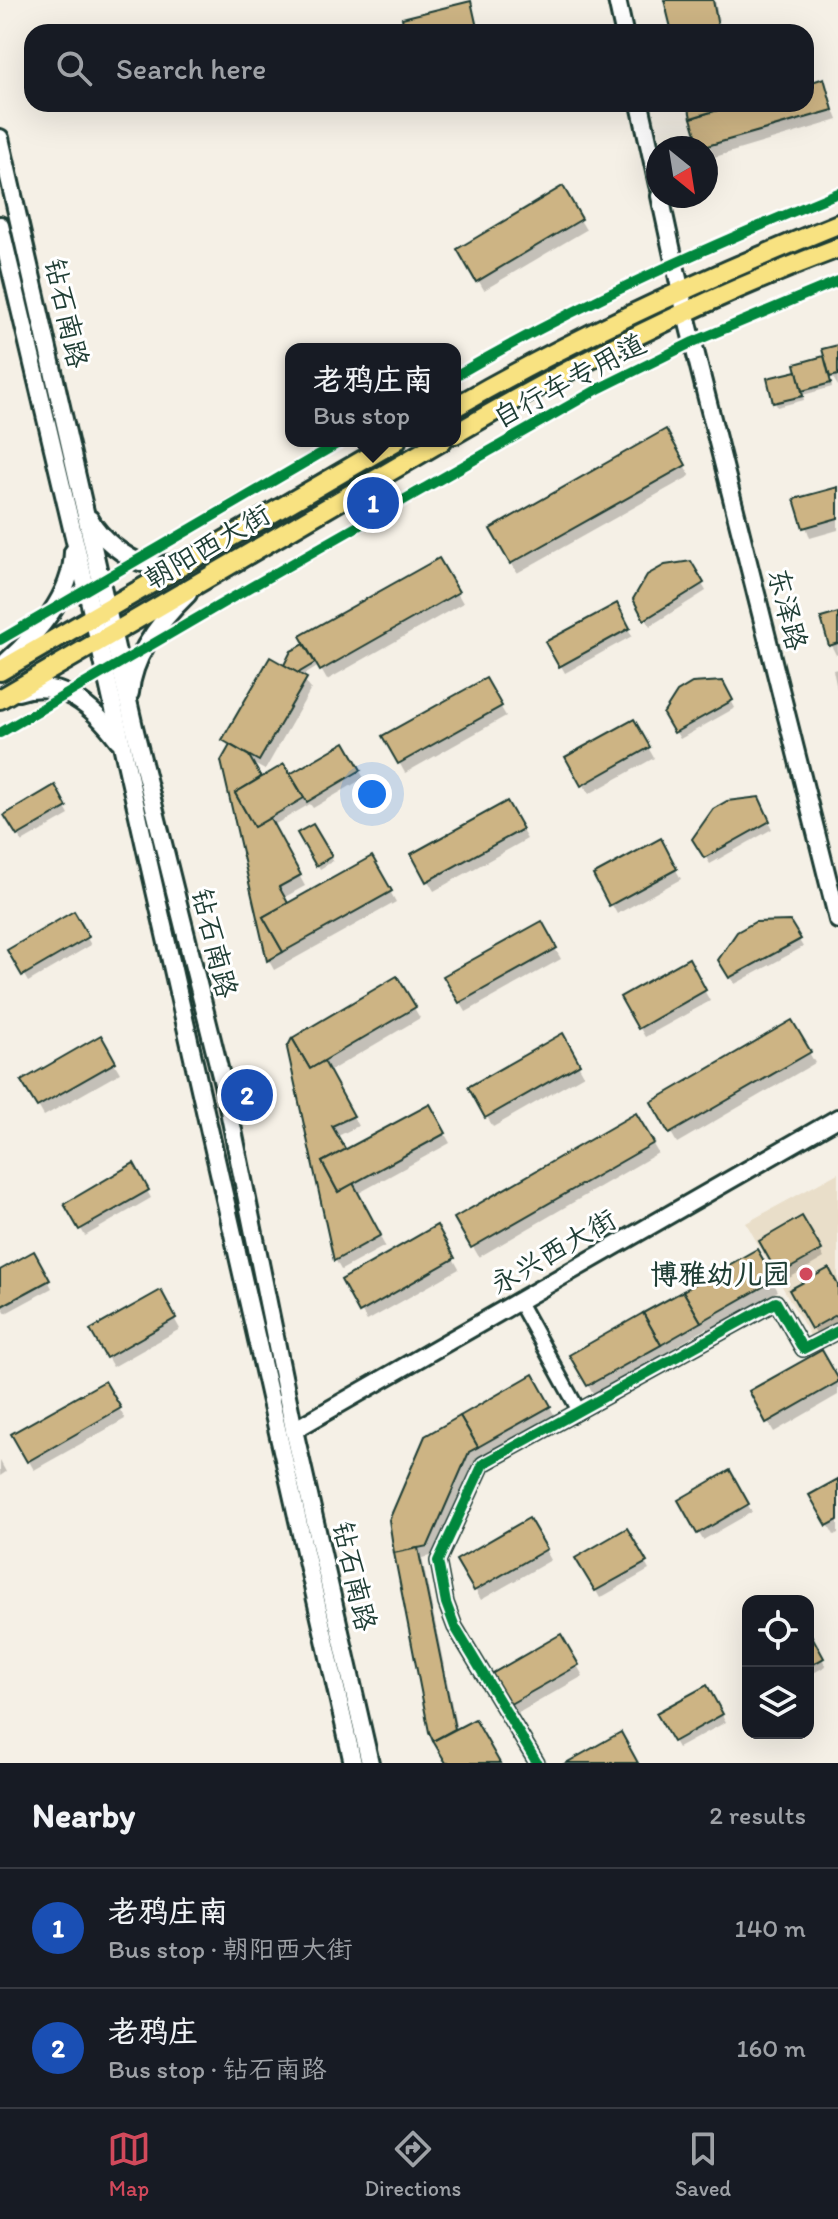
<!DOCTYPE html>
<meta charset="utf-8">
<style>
body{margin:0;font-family:Itim,"LXGW WenKai TC",sans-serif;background:#20242c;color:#f1f3f6}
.controls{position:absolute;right:24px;bottom:24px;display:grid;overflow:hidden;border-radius:16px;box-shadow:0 8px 32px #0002}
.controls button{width:72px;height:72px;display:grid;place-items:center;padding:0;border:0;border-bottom:2px solid #363941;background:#171b24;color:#f1f3f6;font:40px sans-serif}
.compass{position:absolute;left:646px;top:136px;width:72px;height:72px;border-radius:50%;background:#171b24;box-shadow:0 8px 32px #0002;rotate:150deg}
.you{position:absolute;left:372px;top:794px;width:28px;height:28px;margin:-20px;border:6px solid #fff;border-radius:50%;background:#1a73e8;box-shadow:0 0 0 12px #1a73e833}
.badge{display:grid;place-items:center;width:52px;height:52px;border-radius:50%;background:#d1495b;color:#fff;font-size:26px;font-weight:700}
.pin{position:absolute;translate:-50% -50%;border:4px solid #fff;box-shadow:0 2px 8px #0006}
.popup{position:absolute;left:285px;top:343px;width:176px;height:104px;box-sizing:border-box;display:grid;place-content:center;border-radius:16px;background:#171b24;filter:drop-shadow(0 2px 6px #0005);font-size:26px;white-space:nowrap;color:#9ea1a6}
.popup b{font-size:30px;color:#f1f3f6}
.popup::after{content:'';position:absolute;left:50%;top:100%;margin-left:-16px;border:16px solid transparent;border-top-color:#171b24}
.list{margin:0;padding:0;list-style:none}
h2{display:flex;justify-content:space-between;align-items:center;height:104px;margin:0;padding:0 32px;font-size:34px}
h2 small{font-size:26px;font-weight:400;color:#9ea1a6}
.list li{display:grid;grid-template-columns:52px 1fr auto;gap:24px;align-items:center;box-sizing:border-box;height:120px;padding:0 32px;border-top:2px solid #363941}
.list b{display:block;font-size:30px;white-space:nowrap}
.list p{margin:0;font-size:26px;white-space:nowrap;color:#9ea1a6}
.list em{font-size:26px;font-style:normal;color:#9ea1a6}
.icon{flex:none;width:44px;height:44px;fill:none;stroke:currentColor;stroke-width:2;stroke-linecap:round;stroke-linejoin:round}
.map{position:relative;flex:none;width:838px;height:1763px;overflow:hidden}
.search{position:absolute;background:#171b24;box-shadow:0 8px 32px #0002;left:24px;right:24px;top:24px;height:88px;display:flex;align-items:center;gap:20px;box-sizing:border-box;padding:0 28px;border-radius:24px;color:#9ea1a6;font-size:30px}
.sheet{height:344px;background:#171b24}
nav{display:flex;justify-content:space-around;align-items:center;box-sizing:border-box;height:112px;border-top:2px solid #363941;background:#171b24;font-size:22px;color:#9ea1a6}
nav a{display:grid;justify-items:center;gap:4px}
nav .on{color:#d1495b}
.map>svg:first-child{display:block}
.built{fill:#e9dec9}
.shadow{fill:#0003}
.building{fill:#cdb484;stroke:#1f3d34;stroke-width:2}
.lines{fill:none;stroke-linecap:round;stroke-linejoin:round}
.street-casing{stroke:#1f3d34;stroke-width:18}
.secondary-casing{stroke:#1f3d34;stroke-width:22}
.primary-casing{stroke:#1f3d34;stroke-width:24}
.street{stroke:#fff;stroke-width:12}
.secondary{stroke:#fff;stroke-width:16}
.primary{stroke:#f8e281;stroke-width:18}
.cycleway-casing{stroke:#fff;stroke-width:15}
.cycleway{stroke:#00873e;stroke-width:10}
.poi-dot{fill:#d1495b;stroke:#fff;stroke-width:3}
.labels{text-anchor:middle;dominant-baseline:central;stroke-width:6;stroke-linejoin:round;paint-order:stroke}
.street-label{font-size:28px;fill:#1f3d34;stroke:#fff}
.poi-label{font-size:28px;font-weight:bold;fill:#1f3d34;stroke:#fff;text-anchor:end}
</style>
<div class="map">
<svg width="838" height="1763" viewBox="0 0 838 1763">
<rect width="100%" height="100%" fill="#f5f0e6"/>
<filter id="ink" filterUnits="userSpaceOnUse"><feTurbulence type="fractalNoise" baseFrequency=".0125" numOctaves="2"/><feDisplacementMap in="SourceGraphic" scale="16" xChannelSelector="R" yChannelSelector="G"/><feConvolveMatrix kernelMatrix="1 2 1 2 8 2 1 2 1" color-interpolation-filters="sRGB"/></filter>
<g filter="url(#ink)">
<!-- built -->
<polygon class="built" points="838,1173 838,1324 812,1339 746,1223"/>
<!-- shadow -->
<g class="shadow">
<polygon points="668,0 715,0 721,32 675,32"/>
<polygon points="823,81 838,120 708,159 706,148 702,148 692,104 736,104 737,106 745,104 806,104 806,86"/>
<polygon points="562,189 586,230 484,290 460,249"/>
<polygon points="838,347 838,386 830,373 832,387 803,395 804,400 777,407 769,380 800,372 797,366 826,358"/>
<polygon points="666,432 690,476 517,573 493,530"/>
<polygon points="838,489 838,530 810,538 797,501"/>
<polygon points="439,561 463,603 327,680 319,666 301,677 311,689 265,770 250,762 261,780 289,777 344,745 364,778 313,808 310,804 272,826 305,886 283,898 288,905 371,858 396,902 274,970 269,961 223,761 230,749 225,740 285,668 292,652"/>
<polygon points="690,563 706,591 650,626 635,599"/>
<polygon points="616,606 632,636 565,673 548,643"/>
<polygon points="838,615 838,654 836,655 831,645"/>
<polygon points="838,669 838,694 833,670"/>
<polygon points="485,680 506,716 405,773 385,737"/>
<polygon points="722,683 735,708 680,739 665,714"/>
<polygon points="633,721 654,758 589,794 568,758"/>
<polygon points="54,788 69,815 22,842 7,815"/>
<polygon points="506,803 527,839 434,891 413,855"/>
<polygon points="762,807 772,829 710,864 695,839"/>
<polygon points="312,826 333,861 320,869 299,834"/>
<polygon points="660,841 681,879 617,914 596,876"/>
<polygon points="73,914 91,945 28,982 10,951"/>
<polygon points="789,923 803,947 735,984 721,960"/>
<polygon points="541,924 561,959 466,1012 446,977"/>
<polygon points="688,961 710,1001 645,1037 622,997"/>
<polygon points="397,979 420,1018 328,1072 358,1126 336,1137 345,1152 429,1106 450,1143 357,1194 385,1246 341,1270 336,1261 289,1048"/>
<polygon points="792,1023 815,1063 677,1143 654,1103"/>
<polygon points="562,1036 584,1075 493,1127 471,1088"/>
<polygon points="100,1038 120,1073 44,1116 24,1082"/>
<polygon points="636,1115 658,1153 479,1257 457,1219"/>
<polygon points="133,1166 151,1198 85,1236 67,1204"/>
<polygon points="802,1219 824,1258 784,1281 762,1242"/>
<polygon points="436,1228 459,1269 367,1321 344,1281"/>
<polygon points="756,1252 778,1291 708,1331 707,1328 594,1395 572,1356"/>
<polygon points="34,1254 52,1288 6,1313 0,1303 0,1272"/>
<polygon points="838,1289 838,1323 817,1335 792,1291"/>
<polygon points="160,1293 180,1329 113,1367 92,1331"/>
<polygon points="533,1377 555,1416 474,1462 434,1555 422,1558 457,1730 498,1763 448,1763 431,1732 391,1520"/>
<polygon points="838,1381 838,1395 774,1432 751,1392"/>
<polygon points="105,1383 125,1419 34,1470 14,1435"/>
<polygon points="0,1461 6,1472 0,1476"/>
<polygon points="729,1473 752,1512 703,1540 680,1501"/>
<polygon points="838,1481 838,1533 834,1535 812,1496"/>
<polygon points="529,1521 551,1560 481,1600 459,1560"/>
<polygon points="627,1530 649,1570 600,1598 578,1558"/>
<polygon points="808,1633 826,1666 808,1676"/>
<polygon points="561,1637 583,1676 513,1716 490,1676"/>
<polygon points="706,1687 726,1722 678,1748 659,1714"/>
</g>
<!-- building -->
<g class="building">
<polygon points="664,0 713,0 719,32 672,32"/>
<polygon points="471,1 478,32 405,32 402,18"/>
<polygon points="824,78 833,110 700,148 691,118 738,104 806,104 806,84"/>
<polygon points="688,104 734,104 734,105 691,118"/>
<polygon points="563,186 582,219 476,282 457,249"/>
<polygon points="838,345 838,375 830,377 822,349"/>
<polygon points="824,356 831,383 802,391 795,364"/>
<polygon points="797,371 803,396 773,403 767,378"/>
<polygon points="666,429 686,465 510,564 490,529"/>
<polygon points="838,487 838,518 803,528 794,499"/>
<polygon points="439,558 459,592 320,671 300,636"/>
<polygon points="691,561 704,583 644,620 633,599 647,575 665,565"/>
<polygon points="617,603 630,628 559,667 545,642"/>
<polygon points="838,613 838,643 829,646 821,618"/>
<polygon points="304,644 315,663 298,673 284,665 291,651"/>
<polygon points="270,657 307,678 259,761 222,740"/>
<polygon points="486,678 502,706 398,764 382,736"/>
<polygon points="723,681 733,700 674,733 663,714 677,692 692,683"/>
<polygon points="634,719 650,747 581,786 565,757"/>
<polygon points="345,742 361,770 307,802 290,774"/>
<polygon points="230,745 249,756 261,777 235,793 254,827 270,818 301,875 279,887 288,903 263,917 283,952 267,961 221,761"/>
<polygon points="284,764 304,798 254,827 235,793"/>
<polygon points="55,785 67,807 17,836 4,815"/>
<polygon points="759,797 770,821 704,858 692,839 713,809 727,801"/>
<polygon points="507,801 523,829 426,882 411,854"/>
<polygon points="313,824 332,856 316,866 297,833"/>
<polygon points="661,838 677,869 609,906 593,875"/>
<polygon points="372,856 392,891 283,952 263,917"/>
<polygon points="74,911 89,937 22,976 7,950"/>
<polygon points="542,921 557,948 459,1003 443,976"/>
<polygon points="790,921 801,939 729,978 718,960 737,932 755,922"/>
<polygon points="689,958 706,990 638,1029 620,997"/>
<polygon points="397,976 416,1007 310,1069 292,1038"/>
<polygon points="792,1020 811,1052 669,1134 651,1102"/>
<polygon points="563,1033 580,1064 485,1118 468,1087"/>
<polygon points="101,1035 116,1062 37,1107 21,1081"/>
<polygon points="292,1038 310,1069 324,1061 354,1116 332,1126 346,1150 322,1162 338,1192 353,1183 381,1235 334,1261 287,1048"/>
<polygon points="430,1104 446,1133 338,1192 322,1162"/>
<polygon points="636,1113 654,1143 471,1248 454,1218"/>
<polygon points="134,1163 149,1190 79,1230 64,1204"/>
<polygon points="802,1216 822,1250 778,1275 759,1241"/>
<polygon points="437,1225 455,1258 359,1313 341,1280"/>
<polygon points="757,1249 775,1280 701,1322 683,1291"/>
<polygon points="34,1251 50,1280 0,1307 0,1270"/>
<polygon points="829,1268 838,1285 838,1314 811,1329 789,1290"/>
<polygon points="161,1290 176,1318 106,1358 90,1330"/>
<polygon points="683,1291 701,1322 661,1345 643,1313"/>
<polygon points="643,1313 661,1345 587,1386 569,1355"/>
<polygon points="822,1350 838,1378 838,1382 766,1423 749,1391"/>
<polygon points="533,1374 551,1406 478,1447 460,1416"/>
<polygon points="105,1381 121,1408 27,1462 11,1434"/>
<polygon points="460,1416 478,1447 469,1452 428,1546 394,1553 389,1520 425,1436"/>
<polygon points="730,1470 749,1504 697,1534 678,1500"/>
<polygon points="838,1479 838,1520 827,1526 809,1495"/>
<polygon points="529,1518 547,1549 474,1591 456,1560"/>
<polygon points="627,1528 647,1562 595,1591 575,1558"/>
<polygon points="418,1548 455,1729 433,1741 429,1732 394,1553"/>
<polygon points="808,1629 824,1658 808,1667"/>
<polygon points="561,1634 579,1665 505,1707 488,1676"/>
<polygon points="707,1685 723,1714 673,1742 656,1713"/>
<polygon points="475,1719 500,1763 446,1763 433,1741"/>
<polygon points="621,1732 638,1763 566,1763"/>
</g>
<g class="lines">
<defs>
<g id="street">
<polyline points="518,1300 579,1411"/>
<polyline points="537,1763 455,1627 446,1603 438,1561 483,1464 776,1302 803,1349 838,1331"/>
</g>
<g id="secondary">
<polyline points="617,0 624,32"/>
<polyline points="640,104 658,185"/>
<polyline points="0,138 134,727 226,1096 294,1430 370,1763"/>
<polyline points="660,196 685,311 838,920"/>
<polyline points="0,225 93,617 353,1763"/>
<path d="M90 519C99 537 126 559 146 564 159 567 173 564 185 561"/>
<path d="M6 662C37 634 72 596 73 552"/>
<path d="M18 692C61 677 94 708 118 740"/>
<path d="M130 693C133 654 161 620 188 594"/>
<polyline points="294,1430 838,1118"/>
</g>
<g id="primary">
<path d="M455 407C577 336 707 277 838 224"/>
<path d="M455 434C578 362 704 298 838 248"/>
<polyline points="0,671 396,441"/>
<polyline points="0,699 442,441"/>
</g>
</defs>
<!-- street casing -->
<use href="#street" class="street-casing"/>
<!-- secondary casing -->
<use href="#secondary" class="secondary-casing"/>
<!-- primary casing -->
<use href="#primary" class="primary-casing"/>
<!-- street -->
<use href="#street" class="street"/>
<!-- secondary -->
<use href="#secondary" class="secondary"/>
<!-- primary -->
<use href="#primary" class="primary"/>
<defs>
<g id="cycleway">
<path d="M455 376C578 304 707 247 838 193"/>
<polyline points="0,640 342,441"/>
<polyline points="0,733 223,603 600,388 693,342 838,281"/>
<polyline points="537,1763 455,1627 446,1603 438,1561 483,1464 776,1302 803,1349 838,1331"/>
</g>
</defs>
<!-- cycleway casing -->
<use href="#cycleway" class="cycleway-casing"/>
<!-- cycleway -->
<use href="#cycleway" class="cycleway"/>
</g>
</g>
<!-- markers -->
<circle class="poi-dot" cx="806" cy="1274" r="8"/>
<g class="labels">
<!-- street labels -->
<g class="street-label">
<text transform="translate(67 313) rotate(77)">钻石南路</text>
<text transform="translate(569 380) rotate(-28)">自行车专用道</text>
<text transform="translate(207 546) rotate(-30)">朝阳西大街</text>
<text transform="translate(788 609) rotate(76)">东泽路</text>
<text transform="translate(215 943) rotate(76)">钻石南路</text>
<text transform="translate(553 1251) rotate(-30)">永兴西大街</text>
<text transform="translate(355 1576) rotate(77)">钻石南路</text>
</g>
<!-- poi labels -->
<g class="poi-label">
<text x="790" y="1274">博雅幼儿园</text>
</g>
</g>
</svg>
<div class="controls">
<button><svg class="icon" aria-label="locate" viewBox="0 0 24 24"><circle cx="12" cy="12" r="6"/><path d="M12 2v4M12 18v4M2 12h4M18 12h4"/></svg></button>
<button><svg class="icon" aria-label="layers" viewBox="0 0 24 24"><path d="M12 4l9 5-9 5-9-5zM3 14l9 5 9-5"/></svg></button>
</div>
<svg class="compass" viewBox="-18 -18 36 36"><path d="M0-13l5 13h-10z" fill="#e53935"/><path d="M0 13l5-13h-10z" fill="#9ea1a6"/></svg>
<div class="you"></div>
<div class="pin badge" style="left:373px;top:503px;background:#1a4fb4">1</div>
<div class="popup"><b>老鸦庄南</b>Bus stop</div>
<div class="pin badge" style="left:247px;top:1095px;background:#1a4fb4">2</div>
<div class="search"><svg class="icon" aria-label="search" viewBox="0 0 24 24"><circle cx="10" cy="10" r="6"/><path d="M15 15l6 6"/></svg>Search here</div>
</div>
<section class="sheet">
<h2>Nearby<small>2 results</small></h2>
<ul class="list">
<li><span class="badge" style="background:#1a4fb4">1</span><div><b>老鸦庄南</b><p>Bus stop · 朝阳西大街</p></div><em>140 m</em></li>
<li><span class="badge" style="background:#1a4fb4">2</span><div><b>老鸦庄</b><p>Bus stop · 钻石南路</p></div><em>160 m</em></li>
</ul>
</section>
<nav>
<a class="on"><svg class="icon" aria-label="map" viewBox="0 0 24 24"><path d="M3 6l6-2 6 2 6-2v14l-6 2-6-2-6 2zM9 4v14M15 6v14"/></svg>Map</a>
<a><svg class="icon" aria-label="directions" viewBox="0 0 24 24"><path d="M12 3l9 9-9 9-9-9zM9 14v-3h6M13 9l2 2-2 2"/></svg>Directions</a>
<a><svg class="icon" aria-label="saved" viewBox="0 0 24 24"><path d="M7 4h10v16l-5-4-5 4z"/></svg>Saved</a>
</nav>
